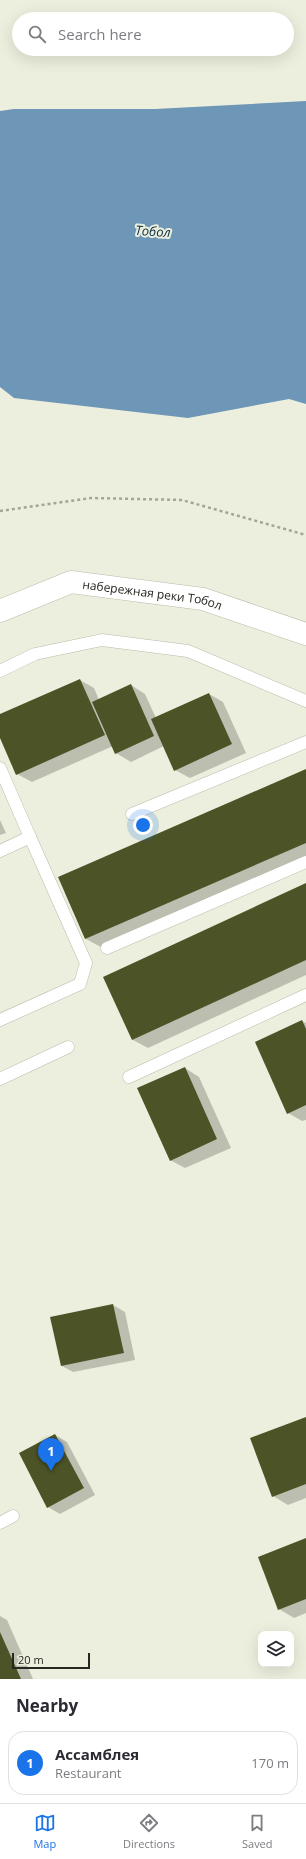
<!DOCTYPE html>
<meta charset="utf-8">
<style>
body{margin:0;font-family:"Open Sans",sans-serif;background:#f2f2f3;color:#2b2b33}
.controls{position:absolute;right:12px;bottom:12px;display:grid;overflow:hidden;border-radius:8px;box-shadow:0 4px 16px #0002}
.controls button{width:36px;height:36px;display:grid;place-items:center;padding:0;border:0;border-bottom:1px solid #e1e1e2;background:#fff;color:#2b2b33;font:20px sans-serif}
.scale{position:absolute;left:12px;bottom:10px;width:78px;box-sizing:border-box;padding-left:4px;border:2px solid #262720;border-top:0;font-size:11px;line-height:14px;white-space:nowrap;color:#262720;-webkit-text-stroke:3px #ecefdd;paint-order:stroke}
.you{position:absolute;left:143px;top:825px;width:14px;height:14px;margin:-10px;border:3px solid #fff;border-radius:50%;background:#1a73e8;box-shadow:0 0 0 6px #1a73e833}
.badge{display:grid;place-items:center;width:26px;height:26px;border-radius:50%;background:#1a73e8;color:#fff;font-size:13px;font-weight:700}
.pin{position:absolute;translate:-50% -33px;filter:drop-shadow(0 1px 2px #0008)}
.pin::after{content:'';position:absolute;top:21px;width:14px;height:12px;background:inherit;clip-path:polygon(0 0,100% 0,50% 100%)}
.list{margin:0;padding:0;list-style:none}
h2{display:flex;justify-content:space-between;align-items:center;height:52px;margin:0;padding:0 16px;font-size:17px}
h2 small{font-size:13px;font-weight:400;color:#7c7c81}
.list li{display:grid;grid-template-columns:26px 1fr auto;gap:12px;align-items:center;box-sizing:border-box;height:64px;margin:0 8px 8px;padding:0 8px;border:1px solid #e1e1e2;border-radius:16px}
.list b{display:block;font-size:15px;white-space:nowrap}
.list p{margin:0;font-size:13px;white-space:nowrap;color:#7c7c81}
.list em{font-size:13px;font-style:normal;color:#7c7c81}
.icon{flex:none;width:22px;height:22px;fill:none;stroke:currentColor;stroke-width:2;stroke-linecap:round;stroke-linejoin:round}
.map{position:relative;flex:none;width:306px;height:1679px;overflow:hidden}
.search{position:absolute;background:#fff;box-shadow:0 4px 16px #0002;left:12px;right:12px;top:12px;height:44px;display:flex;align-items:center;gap:10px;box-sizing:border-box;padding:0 14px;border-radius:22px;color:#7c7c81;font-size:15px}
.sheet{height:124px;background:#fff}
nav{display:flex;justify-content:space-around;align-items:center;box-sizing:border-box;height:56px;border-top:1px solid #e1e1e2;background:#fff;font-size:11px;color:#7c7c81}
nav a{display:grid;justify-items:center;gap:2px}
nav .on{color:#1a73e8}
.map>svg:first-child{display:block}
.water{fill:#6d96b7}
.shadow{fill:#0003}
.building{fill:#4c5326}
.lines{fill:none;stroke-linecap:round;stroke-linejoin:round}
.lane-casing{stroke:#b8bcaa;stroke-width:13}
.street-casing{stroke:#b8bcaa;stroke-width:23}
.path{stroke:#a3a597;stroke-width:2.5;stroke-dasharray:3 3;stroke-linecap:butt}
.lane{stroke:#fff;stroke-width:12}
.street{stroke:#fff;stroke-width:22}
.labels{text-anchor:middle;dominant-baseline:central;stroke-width:4;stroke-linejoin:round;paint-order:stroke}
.street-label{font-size:12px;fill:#262720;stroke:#ecefdd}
.water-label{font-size:13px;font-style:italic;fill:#092c43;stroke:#ecefdd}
</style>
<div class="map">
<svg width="306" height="1679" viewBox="0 0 306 1679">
<rect width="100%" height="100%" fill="#ecefdd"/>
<!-- water -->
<polygon class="water" points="306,101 306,404 289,399 188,418 14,398 0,387 0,111 14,109 155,109"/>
<!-- shadow -->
<g class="shadow">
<polygon points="80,680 94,688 99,700 131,685 145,694 156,718 209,694 223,702 246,753 190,778 175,770 164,746 131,762 116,753 113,746 32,782 17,774 0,736 0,715"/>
<polygon points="306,770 306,858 101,947 86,939 60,878"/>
<polygon points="0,820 6,833 0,835"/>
<polygon points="306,884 306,975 148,1048 133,1040 104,978"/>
<polygon points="302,1021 306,1023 306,1120 302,1121 288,1113"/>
<polygon points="185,1068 199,1077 231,1148 185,1168 170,1160"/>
<polygon points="113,1305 125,1312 135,1360 73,1372 62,1366 52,1318"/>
<polygon points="306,1418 306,1498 288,1505 273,1496"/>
<polygon points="55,1435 67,1442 95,1495 60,1514 48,1507"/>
<polygon points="306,1540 306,1613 294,1618 279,1609"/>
<polygon points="0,1616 7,1620 33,1679 0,1679"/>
</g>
<!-- building -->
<g class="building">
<polygon points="80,679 105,735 16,775 0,738 0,714"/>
<polygon points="131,684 154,736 115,754 92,702"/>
<polygon points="209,693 232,744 174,771 151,719"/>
<polygon points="306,769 306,843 85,939 58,877"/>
<polygon points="306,883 306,960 132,1040 103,977"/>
<polygon points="302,1020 306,1029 306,1105 287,1114 255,1042"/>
<polygon points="185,1067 217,1139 170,1161 137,1088"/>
<polygon points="113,1304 124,1353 61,1366 50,1317"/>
<polygon points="306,1417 306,1484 272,1497 250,1438"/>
<polygon points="55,1434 84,1488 47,1508 19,1453"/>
<polygon points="306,1538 306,1599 278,1610 258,1557"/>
<polygon points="0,1632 21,1679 0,1679"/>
</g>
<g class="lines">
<defs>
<g id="lane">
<polyline points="0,671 35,654 102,640 188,651 306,701"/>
<polyline points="0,768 30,837 0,851"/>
<polyline points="132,814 306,742"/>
<polyline points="107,948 306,862"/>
<polyline points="0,1020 80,984 86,963 30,837"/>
<polyline points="129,1077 306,995"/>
<polyline points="0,1079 68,1047"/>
<polyline points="0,1523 13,1516"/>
</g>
<g id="street">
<path id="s1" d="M0 611 71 582 203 599 306 634"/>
</g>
</defs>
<!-- lane casing -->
<use href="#lane" class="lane-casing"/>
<!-- street casing -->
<use href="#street" class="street-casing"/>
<!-- path -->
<polyline class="path" points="0,511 91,498 182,500 306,535"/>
<!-- lane -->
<use href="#lane" class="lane"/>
<!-- street -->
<use href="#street" class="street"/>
</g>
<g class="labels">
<!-- street labels -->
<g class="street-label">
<text stroke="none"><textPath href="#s1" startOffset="159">набережная реки Тобол</textPath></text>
</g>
<!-- water labels -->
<g class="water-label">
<text transform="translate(153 231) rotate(4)">Тобол</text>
</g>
</g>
</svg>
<div class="controls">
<button><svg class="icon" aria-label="layers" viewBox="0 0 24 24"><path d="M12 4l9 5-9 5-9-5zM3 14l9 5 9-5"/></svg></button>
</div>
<div class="scale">20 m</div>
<div class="you"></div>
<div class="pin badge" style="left:51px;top:1471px">1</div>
<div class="search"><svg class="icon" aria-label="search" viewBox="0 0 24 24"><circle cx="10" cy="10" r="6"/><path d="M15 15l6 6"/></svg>Search here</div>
</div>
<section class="sheet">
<h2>Nearby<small></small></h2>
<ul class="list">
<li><span class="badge">1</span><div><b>Ассамблея</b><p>Restaurant</p></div><em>170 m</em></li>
</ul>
</section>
<nav>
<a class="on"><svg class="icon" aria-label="map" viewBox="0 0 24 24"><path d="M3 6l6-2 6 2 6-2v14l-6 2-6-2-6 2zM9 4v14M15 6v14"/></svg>Map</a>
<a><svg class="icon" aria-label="directions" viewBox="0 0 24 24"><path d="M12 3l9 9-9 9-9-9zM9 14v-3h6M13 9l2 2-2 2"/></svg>Directions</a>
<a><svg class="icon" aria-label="saved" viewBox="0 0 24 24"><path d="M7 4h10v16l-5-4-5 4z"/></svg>Saved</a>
</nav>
